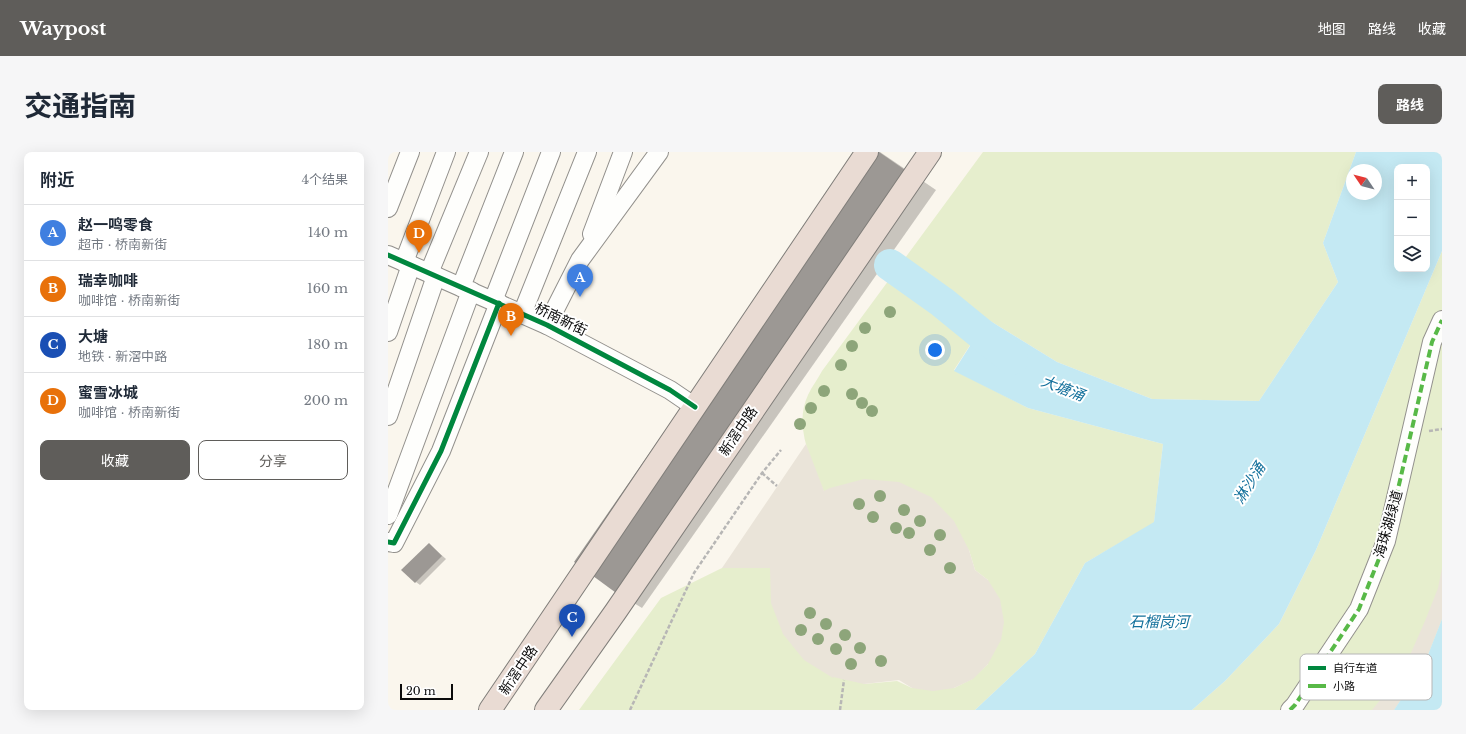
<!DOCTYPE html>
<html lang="zh">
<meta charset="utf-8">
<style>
body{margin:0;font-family:"Libre Baskerville","Noto Sans SC",serif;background:#f6f6f7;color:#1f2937}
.controls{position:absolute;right:12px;top:12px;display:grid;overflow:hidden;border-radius:8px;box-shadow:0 4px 16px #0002}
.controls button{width:36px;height:36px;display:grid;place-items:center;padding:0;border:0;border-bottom:1px solid #e0e1e3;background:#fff;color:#1f2937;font:20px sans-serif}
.compass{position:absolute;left:958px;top:12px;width:36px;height:36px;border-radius:50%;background:#fff;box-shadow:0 4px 16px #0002;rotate:305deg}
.scale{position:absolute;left:12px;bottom:10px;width:53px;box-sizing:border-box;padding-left:4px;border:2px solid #0b0b0b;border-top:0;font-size:11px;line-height:14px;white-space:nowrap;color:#0b0b0b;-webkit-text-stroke:3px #fff;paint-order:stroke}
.you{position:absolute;left:547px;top:198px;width:14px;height:14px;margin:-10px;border:3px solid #fff;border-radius:50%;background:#1a73e8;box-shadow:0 0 0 6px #1a73e833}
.badge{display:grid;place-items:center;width:26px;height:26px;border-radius:50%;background:#5f5d5a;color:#fff;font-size:13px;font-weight:700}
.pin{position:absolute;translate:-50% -33px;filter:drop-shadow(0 1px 2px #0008)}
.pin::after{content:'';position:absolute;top:21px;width:14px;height:12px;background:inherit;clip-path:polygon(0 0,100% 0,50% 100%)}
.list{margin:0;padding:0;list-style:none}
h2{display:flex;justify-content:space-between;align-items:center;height:52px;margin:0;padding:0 16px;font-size:17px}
h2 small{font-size:13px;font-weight:400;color:#747a83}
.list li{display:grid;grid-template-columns:26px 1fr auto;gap:12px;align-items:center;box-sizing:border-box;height:56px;padding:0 16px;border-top:1px solid #e0e1e3}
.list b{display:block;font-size:15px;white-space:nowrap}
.list p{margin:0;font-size:13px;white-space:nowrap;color:#747a83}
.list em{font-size:13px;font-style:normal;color:#747a83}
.actions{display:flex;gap:8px;padding:12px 16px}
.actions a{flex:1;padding:9px 0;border:1px solid #5f5d5a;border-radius:8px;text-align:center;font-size:14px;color:#5f5d5a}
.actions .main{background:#5f5d5a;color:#fff}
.icon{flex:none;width:22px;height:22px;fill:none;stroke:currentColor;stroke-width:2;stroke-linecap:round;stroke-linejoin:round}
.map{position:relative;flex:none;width:1054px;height:558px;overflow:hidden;border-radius:8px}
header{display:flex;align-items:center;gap:24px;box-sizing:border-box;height:56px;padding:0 20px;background:#5f5d5a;color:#fff}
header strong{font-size:19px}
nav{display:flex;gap:22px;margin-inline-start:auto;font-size:14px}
.intro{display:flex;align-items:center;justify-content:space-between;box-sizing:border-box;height:96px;padding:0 24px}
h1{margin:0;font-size:28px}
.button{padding:10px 18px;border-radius:8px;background:#5f5d5a;color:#fff;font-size:14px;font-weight:700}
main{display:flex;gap:24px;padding:0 24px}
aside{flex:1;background:#fff;border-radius:8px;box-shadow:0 4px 16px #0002}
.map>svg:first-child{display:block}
.green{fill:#e6eecd}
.plaza{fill:#eae4d9}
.water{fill:#c4e9f3;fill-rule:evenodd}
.shadow{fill:#0003}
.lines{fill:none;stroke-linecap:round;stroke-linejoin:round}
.river{stroke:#c4e9f3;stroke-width:32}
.building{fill:#9c9894}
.minor-casing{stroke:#93918d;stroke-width:20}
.highway-casing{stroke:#807e7a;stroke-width:24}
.path{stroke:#b7b6b5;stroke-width:2.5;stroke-dasharray:4 2;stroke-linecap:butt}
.minor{stroke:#fefefc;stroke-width:18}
.highway{stroke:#e9dbd3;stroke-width:22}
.quiet{stroke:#58b947;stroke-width:4;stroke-dasharray:8 4;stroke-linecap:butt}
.cycleway-casing{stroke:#fff;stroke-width:8}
.cycleway{stroke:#00873e;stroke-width:5}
.tree{fill:#8da57a}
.labels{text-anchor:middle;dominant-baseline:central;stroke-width:4;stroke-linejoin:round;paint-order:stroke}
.street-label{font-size:14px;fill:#0b0b0b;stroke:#fff}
.water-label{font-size:15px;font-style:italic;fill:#14719c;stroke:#fff}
.key{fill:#fff;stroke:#b6b6b6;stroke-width:1}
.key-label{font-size:11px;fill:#0b0b0b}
</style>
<header>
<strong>Waypost</strong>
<nav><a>地图</a><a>路线</a><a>收藏</a></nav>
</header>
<div class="intro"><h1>交通指南</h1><a class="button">路线</a></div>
<main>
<aside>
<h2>附近<small>4个结果</small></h2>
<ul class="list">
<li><span class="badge" style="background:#3f7fe0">A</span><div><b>赵一鸣零食</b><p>超市 · 桥南新街</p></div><em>140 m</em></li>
<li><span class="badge" style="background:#e8710a">B</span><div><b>瑞幸咖啡</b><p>咖啡馆 · 桥南新街</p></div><em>160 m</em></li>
<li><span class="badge" style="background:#1a4fb4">C</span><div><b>大塘</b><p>地铁 · 新滘中路</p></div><em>180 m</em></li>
<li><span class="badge" style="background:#e8710a">D</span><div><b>蜜雪冰城</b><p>咖啡馆 · 桥南新街</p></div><em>200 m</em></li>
</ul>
<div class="actions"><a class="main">收藏</a><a>分享</a></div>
</aside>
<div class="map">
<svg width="1054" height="558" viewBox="0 0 1054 558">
<rect width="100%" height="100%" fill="#faf6ed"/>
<!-- green -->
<g class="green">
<path d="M595 0H968L935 91 950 130 871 249 764 247 669 210 599 167 566 218 640 256 775 292 766 371 697 411 647 502 587 558H191L273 446 334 416H382L476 532 509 529 524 536H566L584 527 600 512V428L587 418 581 398 436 340C424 309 405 275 420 243 424 234 430 227 434 219Z"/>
<polygon points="1054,99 1054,467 1036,513 1006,558 804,558 837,529 891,472 928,398"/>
</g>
<!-- plaza -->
<g class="plaza">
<polygon points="418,292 436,339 442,336 476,327 511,330 543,345 566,369 581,398 587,418 600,428 612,447 616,470 613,488 600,512 585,527 566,536 545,539 524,536 511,528 476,532 445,525 445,526 416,508 395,482 383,451 382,416 334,416"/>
<polygon points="1054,416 1054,467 1036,513 1006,558 984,558 1003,535 1022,503 1037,469 1050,436"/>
</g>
<!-- water -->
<g class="water">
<path d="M968 0H1054V99L928 398 891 472 837 529 804 558H587L647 502 697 411 766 370 775 292 640 256 566 219 599 167 669 210 764 247 871 249 950 130 935 91ZM1009 15H1039V117H1009ZM964 18H988V42H964Z"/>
<polygon points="1054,467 1054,558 1006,558 1036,513"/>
</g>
<!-- shadow -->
<g class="shadow">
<polygon points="471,0 492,0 548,38 254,456 236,445"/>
<polygon points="41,392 58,407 32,433 28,430"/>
</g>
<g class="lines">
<!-- river -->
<polyline class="river" points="502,113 554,150 624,207"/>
</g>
<!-- building -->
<g class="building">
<polygon points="470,0 491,0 530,27 235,446 186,410"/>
<polygon points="41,391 54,404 27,431 13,418"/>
</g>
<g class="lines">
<defs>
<g id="minor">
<polyline points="0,56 22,0"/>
<polyline points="204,82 235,0"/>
<polyline points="0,103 159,173 282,238 307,255"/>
<polyline points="16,110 58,0"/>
<polyline points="41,121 91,0"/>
<polyline points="73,135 126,0"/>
<polyline points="105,149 163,0"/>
<polyline points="134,162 199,0"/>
<polyline points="159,173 192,108 271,0"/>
<polyline points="0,180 23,113"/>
<polyline points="0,264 48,124"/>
<polyline points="0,363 83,139"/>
<polyline points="0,390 6,391 53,299 111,151"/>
<polyline points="902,558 907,553 971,457 998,389 1044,190 1054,168"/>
</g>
<g id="highway">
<polyline points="102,558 479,0"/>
<polyline points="158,558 228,459 542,0"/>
</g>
</defs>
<!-- minor casing -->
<use href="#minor" class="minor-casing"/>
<!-- highway casing -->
<use href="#highway" class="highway-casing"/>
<!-- path -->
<g class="path">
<polyline points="1041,279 1054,277"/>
<polyline points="374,321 389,334"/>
<polyline points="242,558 306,421 374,321 393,298"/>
<polyline points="452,558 456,528"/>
</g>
<!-- minor -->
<use href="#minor" class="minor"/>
<!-- highway -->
<use href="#highway" class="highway"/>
<!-- quiet -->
<polyline class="quiet" points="902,558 907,553 971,457 998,389 1044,190 1054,168"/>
<defs>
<g id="cycleway">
<polyline points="0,103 159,173 282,238 307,255"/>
<polyline points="0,390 6,391 53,299 111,151"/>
</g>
</defs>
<!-- cycleway casing -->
<use href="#cycleway" class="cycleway-casing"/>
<!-- cycleway -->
<use href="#cycleway" class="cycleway"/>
</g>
<!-- trees -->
<g class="tree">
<circle cx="502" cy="160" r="6"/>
<circle cx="477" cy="176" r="6"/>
<circle cx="464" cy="194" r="6"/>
<circle cx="453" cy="213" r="6"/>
<circle cx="436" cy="239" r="6"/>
<circle cx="464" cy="242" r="6"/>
<circle cx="474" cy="251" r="6"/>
<circle cx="423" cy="256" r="6"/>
<circle cx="484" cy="259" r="6"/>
<circle cx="412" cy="272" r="6"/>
<circle cx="492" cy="344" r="6"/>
<circle cx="471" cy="352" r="6"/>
<circle cx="516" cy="358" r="6"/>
<circle cx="485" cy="365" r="6"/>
<circle cx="532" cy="369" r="6"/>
<circle cx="508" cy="376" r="6"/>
<circle cx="521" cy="381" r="6"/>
<circle cx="552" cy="383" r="6"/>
<circle cx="542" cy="398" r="6"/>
<circle cx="562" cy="416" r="6"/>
<circle cx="422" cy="461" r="6"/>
<circle cx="438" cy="472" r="6"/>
<circle cx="413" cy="478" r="6"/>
<circle cx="457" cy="483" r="6"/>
<circle cx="430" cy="487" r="6"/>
<circle cx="472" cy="496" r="6"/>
<circle cx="448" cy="497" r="6"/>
<circle cx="493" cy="509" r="6"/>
<circle cx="463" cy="512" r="6"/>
</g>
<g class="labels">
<!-- street labels -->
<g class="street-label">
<text transform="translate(173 167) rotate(26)">桥南新街</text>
<text transform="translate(350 279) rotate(-56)">新滘中路</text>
<text transform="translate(1000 372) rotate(-74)">海珠湖绿道</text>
<text transform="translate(130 518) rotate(-56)">新滘中路</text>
</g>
<!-- water labels -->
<g class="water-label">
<text transform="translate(675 236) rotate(21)">大塘涌</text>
<text transform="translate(861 331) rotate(-58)">淋沙涌</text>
<text x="771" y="469">石榴岗河</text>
</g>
</g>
<!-- legend -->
<rect x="912" y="502" width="132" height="46" rx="6" class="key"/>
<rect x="920" y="514" width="18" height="4" fill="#00873e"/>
<rect x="920" y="532" width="18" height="4" fill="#58b947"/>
<g class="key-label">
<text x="945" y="520">自行车道</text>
<text x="945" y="538">小路</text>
</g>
</svg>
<div class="controls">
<button>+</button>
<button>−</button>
<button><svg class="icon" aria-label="layers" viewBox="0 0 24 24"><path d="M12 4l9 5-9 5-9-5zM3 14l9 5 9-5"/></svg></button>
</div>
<svg class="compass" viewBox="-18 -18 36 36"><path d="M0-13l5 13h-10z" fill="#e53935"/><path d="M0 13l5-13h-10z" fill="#747a83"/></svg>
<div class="scale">20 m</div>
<div class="you"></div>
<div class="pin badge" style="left:192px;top:145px;background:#3f7fe0">A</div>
<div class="pin badge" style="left:123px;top:184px;background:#e8710a">B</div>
<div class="pin badge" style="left:184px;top:485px;background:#1a4fb4">C</div>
<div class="pin badge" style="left:31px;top:101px;background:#e8710a">D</div>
</div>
</main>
